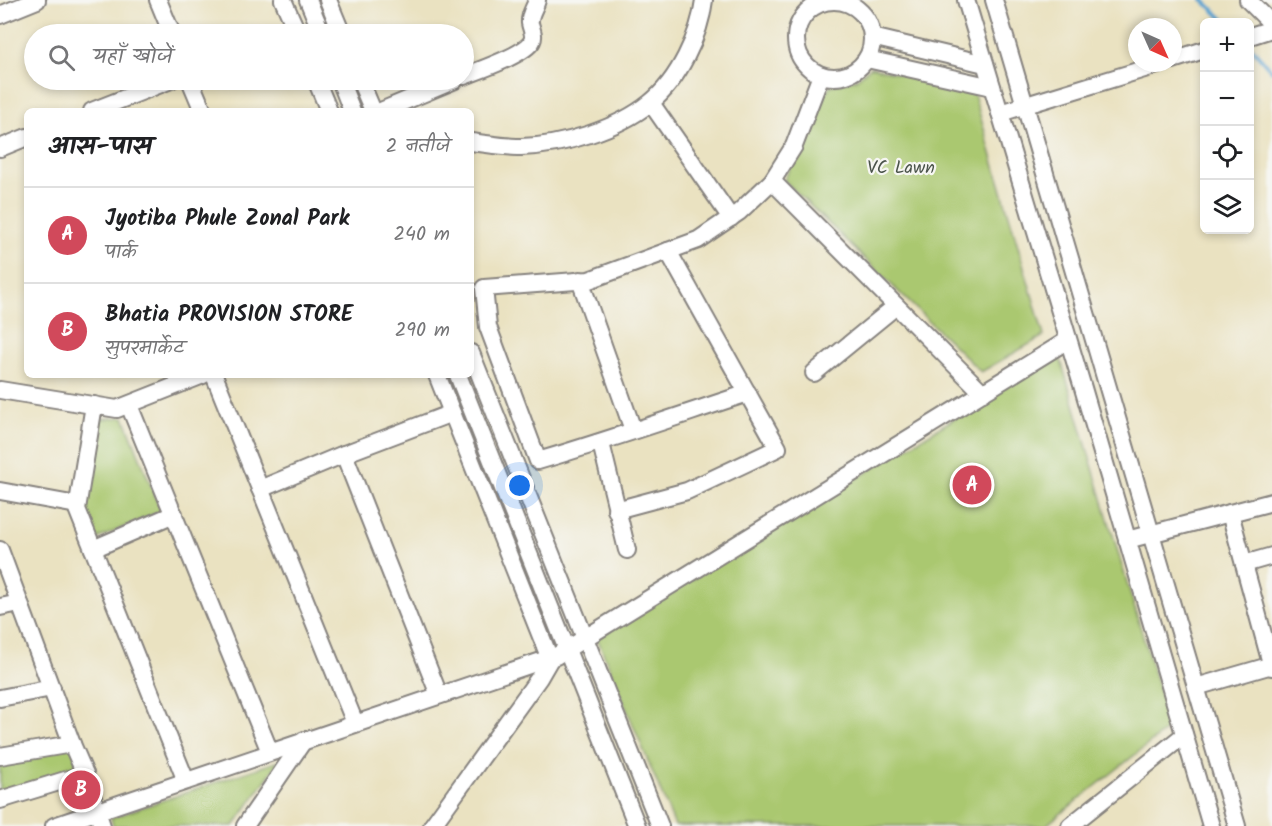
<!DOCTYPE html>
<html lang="hi">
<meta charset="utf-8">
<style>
body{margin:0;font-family:Kalam,"Playpen Sans Deva",sans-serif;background:#f6f6f6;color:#202124}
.controls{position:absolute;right:18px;top:18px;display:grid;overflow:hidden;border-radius:9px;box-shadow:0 3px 9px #0003}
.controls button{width:54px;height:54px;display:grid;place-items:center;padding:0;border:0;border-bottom:2px solid #e0e0e0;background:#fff;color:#202124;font:30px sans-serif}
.compass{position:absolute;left:1128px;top:18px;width:54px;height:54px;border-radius:50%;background:#fff;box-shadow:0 3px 9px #0003;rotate:135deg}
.you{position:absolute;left:520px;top:486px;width:21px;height:21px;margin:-15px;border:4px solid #fff;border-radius:50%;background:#1a73e8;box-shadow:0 0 0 9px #1a73e833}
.badge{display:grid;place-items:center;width:39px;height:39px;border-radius:50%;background:#d1495b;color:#fff;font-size:20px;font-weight:700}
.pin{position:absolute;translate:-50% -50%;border:3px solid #fff;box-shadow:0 2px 6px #0006}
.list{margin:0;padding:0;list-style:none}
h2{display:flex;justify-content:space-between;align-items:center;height:78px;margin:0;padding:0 24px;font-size:26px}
h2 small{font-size:20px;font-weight:400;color:#757577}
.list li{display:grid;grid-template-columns:39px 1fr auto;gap:18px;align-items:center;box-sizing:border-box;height:96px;padding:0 24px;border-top:2px solid #e0e0e0}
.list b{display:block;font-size:22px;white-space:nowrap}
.list p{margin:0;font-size:20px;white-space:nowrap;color:#757577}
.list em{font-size:20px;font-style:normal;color:#757577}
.icon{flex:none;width:33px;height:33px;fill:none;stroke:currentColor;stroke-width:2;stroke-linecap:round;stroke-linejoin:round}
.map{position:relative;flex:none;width:1272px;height:826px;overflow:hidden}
.search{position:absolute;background:#fff;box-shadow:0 3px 9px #0003;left:24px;top:24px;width:450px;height:66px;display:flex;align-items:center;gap:15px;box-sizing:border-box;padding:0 21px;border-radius:33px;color:#757577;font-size:22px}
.panel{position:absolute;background:#fff;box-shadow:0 3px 9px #0003;left:24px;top:108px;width:450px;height:270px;border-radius:9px}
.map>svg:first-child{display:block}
.green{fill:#aac86f;stroke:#667555;stroke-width:1.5}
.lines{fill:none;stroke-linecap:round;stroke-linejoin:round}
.stream{stroke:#5aa3d1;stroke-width:4}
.minor-casing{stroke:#86827e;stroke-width:20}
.minor{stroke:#fff;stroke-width:16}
.labels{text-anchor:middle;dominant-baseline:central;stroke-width:4.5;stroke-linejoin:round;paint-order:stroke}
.park-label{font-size:18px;fill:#4b544b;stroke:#f6f6f2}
</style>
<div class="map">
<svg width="1272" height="826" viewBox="0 0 1272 826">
<rect width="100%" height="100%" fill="#f6f6f2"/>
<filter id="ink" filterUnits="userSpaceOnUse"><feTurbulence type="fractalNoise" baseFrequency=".0167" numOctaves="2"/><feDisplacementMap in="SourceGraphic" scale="12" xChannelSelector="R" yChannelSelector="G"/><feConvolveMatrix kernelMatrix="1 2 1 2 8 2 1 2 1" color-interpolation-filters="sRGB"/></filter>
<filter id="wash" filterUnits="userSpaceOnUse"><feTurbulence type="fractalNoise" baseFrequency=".008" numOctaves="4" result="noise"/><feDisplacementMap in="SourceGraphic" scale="24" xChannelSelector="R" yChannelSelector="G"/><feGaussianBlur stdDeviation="1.35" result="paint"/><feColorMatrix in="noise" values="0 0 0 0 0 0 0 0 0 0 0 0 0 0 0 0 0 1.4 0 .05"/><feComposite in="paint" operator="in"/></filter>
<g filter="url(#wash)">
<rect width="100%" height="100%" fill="#eae2c1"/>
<!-- green -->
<g class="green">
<polygon points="871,67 973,91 1044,336 981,372 784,180 830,86 856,79"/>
<polygon points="1059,354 1170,727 1045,826 675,826 597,638"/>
<polygon points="124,417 161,511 97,539 83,510 99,419"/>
<polygon points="72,744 78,771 0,798 0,756"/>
<polygon points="279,761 234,826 113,826 111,818"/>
</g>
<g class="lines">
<!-- stream -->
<g class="stream">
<polyline points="1203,0 1226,22"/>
<polyline points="1251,47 1272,71"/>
</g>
</g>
</g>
<g filter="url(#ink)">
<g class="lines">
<defs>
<g id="minor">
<polyline points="158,0 172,34"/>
<polyline points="283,0 298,34"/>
<polyline points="308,0 322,34"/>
<polyline points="328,0 342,34"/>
<polyline points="966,0 1083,388 1211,826"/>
<polyline points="994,0 1237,826"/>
<polyline points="1248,0 1272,24"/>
<circle cx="834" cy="39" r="38"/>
<polyline points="0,15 37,0"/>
<polyline points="1250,36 1272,29"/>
<polyline points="872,37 985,64"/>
<polyline points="867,59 992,87"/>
<polyline points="1173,60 1204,50"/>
<path d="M464 76C477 71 526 54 532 41 535 35 531 29 530 23 529 14 535 8 537 0"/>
<polyline points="190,80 203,111"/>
<polyline points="316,80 329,111"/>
<polyline points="340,80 352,111"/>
<polyline points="360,80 373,111"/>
<polyline points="651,103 731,218"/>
<polyline points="92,111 171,80"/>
<polyline points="381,111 455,80"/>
<polyline points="1000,113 1164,63"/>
<path d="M471 142C487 144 505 147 521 147 562 146 618 129 650 103 678 81 700 35 704 0"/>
<polyline points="0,148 27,137"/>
<polyline points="772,181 983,393"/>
<polyline points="580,280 633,430"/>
<polyline points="471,353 660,826"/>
<polyline points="814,373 896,306"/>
<polyline points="214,375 355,723"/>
<polyline points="458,375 637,826"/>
<polyline points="0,390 117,409 203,375"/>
<path d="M748 393C678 416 609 440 538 461L488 327 484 288 589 280 698 240 739 212 772 181 794 146 821 75"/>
<polyline points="94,405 77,509 186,781"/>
<polyline points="129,405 270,752"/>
<polyline points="601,443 627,550"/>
<polyline points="344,454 439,695"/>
<polyline points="260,489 344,454 452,413"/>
<polyline points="0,491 77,505"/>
<polyline points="616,510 687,491 778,448 668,251"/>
<polyline points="1230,513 1272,667"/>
<polyline points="1127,540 1272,502"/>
<polyline points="93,549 174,514"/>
<polyline points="0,550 72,744 85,774 102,826"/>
<polyline points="1244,564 1272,556"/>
<polyline points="0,607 20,603"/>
<polyline points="1196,687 1272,665"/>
<polyline points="0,698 52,688"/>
<polyline points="0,756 72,744"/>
<polyline points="0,800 85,774"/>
<polyline points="54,826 556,656 1068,340"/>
<polyline points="245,826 304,740"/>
<polyline points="432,826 539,678 550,659 437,375"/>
<polyline points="1070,826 1184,735"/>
</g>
</defs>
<!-- minor casing -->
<use href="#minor" class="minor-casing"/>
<!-- minor -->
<use href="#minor" class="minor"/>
</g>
</g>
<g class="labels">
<!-- park labels -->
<g class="park-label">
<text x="901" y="168">VC Lawn</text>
</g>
</g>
</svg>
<div class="controls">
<button>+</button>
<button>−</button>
<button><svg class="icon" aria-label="locate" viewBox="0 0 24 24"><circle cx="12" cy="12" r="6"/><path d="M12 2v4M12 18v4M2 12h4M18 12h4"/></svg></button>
<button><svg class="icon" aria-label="layers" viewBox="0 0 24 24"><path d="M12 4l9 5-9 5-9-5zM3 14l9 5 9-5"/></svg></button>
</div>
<svg class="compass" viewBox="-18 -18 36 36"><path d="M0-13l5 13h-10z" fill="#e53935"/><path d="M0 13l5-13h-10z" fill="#757577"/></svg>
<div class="you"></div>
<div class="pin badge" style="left:972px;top:485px">A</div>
<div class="pin badge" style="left:81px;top:790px">B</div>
<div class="search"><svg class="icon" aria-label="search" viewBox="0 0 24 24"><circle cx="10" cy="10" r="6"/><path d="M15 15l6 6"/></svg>यहाँ खोजें</div>
<section class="panel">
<h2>आस-पास<small>2 नतीजे</small></h2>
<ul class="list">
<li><span class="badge">A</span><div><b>Jyotiba Phule Zonal Park</b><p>पार्क</p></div><em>240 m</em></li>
<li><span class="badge">B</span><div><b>Bhatia PROVISION STORE</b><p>सुपरमार्केट</p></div><em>290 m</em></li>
</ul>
</section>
</div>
